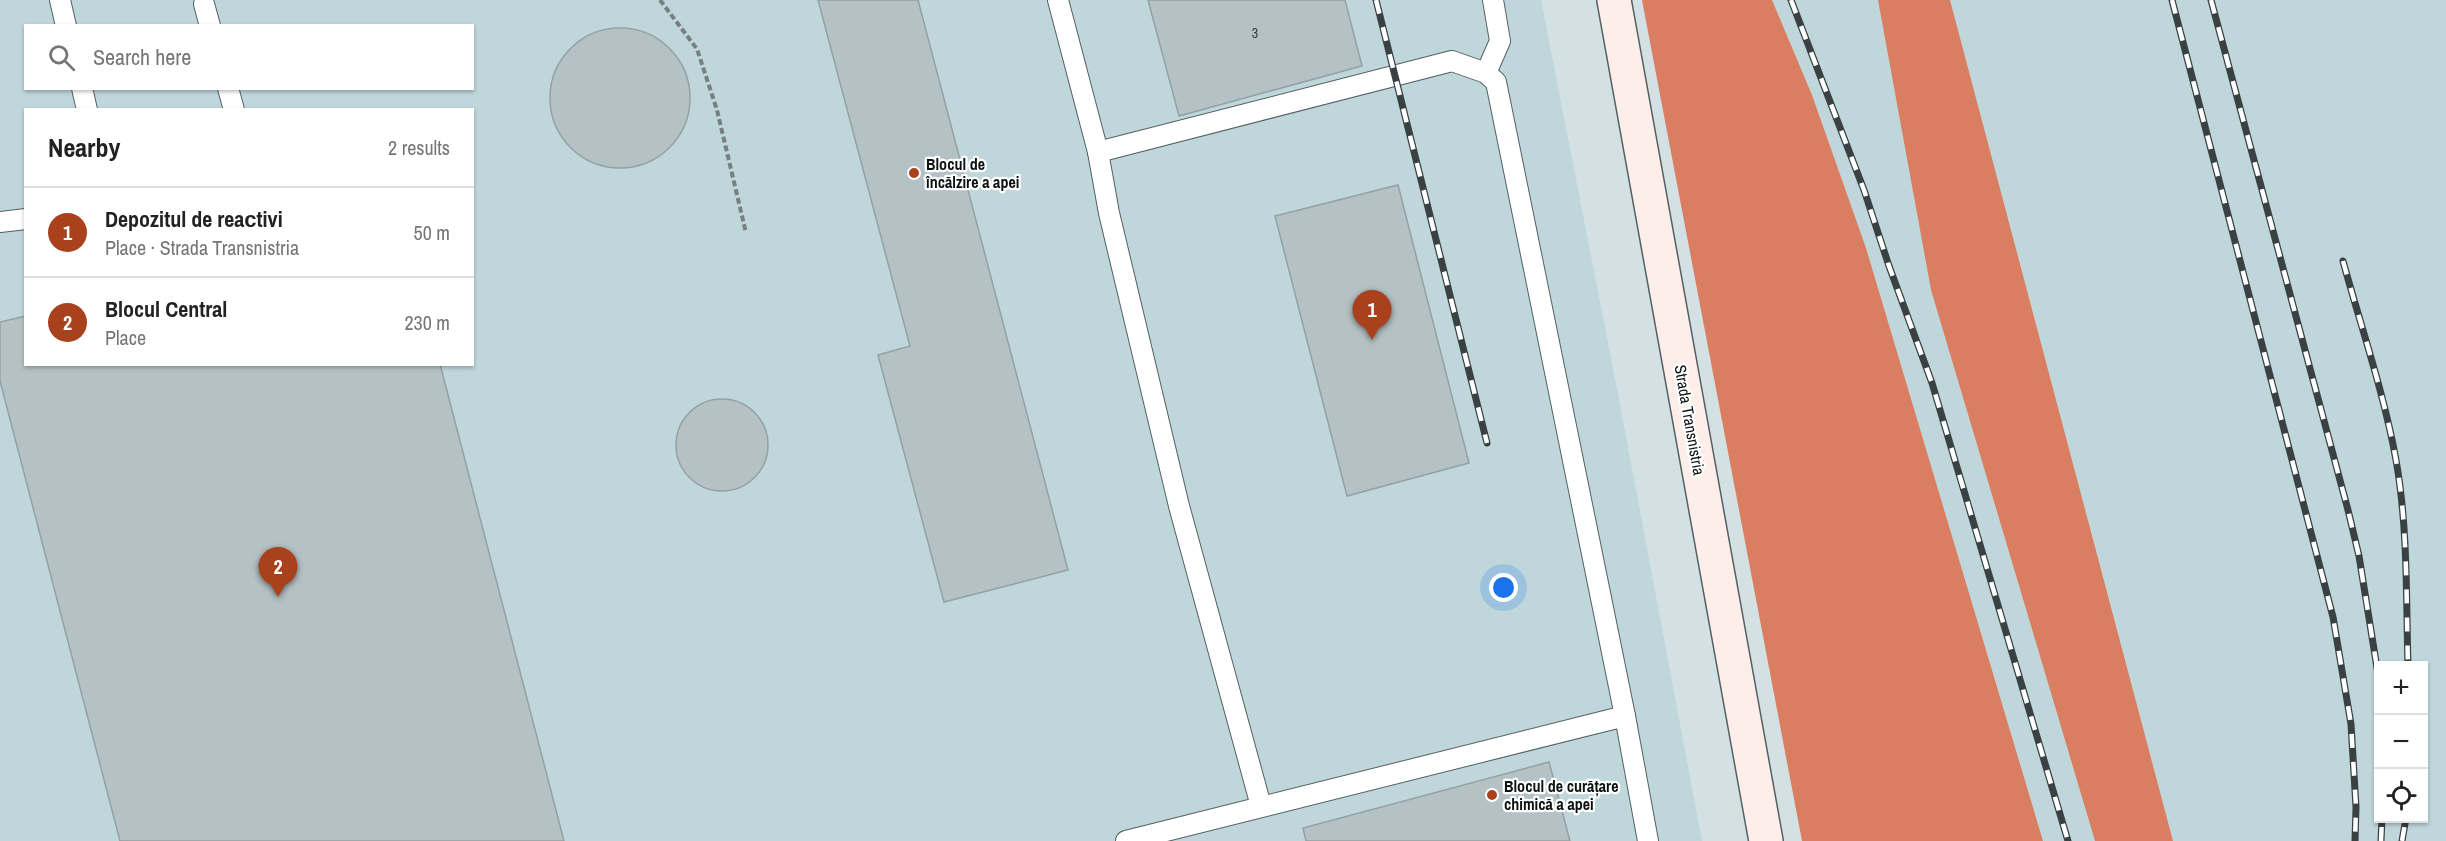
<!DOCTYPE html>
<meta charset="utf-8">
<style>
body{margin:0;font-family:"Archivo Narrow",sans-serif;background:#f6f6f6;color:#222}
.controls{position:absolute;right:18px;bottom:18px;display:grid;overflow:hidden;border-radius:0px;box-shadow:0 2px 4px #0004}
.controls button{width:54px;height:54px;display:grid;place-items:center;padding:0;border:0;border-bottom:2px solid #e0e0e0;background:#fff;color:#222;font:30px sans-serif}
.you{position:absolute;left:1504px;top:588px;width:21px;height:21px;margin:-15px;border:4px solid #fff;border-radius:50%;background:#1a73e8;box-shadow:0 0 0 9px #1a73e833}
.badge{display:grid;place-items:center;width:39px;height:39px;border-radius:50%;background:#a8411c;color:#fff;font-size:20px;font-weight:700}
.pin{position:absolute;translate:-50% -50px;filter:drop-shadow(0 2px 3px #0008)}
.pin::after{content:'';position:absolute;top:32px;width:21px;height:18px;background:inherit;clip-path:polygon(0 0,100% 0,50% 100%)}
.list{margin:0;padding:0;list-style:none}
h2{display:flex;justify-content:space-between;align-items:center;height:78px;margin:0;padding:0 24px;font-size:26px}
h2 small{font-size:20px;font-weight:400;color:#767676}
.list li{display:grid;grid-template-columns:39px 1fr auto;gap:18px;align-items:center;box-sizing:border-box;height:90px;padding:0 24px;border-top:2px solid #e0e0e0}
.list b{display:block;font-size:22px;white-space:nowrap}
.list p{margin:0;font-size:20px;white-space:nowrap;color:#767676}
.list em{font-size:20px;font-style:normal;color:#767676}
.icon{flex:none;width:33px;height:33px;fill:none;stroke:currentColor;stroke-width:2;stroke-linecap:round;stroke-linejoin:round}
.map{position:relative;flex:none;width:2446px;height:841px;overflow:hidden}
.search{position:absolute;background:#fff;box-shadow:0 2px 4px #0004;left:24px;top:24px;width:450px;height:66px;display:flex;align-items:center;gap:15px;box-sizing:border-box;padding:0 21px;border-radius:0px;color:#767676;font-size:22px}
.panel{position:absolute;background:#fff;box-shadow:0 2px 4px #0004;left:24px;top:108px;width:450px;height:258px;border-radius:0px}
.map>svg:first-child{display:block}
.built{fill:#bfd6db;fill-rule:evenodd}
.forest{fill:#da7e61}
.building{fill:#b5c2c5;stroke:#94a1a4;stroke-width:1.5}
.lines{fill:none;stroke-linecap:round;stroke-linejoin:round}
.lane-casing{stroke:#546063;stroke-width:22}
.secondary-casing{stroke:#546063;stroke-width:36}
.path{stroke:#768082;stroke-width:4;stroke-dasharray:6 3;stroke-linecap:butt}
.lane{stroke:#fff;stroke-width:20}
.secondary{stroke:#feeee9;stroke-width:33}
.rail-casing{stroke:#3a4143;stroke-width:7}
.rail{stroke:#fff;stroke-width:4.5;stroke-dasharray:14;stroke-linecap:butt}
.poi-dot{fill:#a8411c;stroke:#fff;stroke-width:2}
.labels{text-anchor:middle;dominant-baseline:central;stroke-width:4.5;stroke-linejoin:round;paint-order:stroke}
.number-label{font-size:14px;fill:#363d3f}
.poi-label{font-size:16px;font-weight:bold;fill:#0c1112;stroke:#fff;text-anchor:start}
.street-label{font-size:16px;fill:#0c1112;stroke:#fff}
</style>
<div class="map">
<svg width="2446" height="841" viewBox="0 0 2446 841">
<rect width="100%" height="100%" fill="#d3e1e4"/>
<!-- built -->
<g class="built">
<path d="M0 0H1541L1617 389 1702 841H0ZM26 26H472V88H26ZM26 110H472V364H26Z"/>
<polygon points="1772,0 1878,0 1931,290 2095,841 2043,841 1866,248 1812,95"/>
<path d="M1950 0H2446V841H2173ZM2378 666H2424V818H2378Z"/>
</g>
<!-- forest -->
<g class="forest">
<polygon points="1642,0 1772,0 1812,95 1866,248 2043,841 1802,841"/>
<polygon points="1878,0 1950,0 2173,841 2095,841 1931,290"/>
</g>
<!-- building -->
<g class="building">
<polygon points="818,0 918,0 1068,570 944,602 878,355 910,346"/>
<polygon points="1148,0 1345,0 1362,66 1179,116"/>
<circle cx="620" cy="98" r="70"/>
<polygon points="1398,185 1469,463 1347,496 1275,216"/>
<polygon points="26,316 26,364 440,364 564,841 120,841 0,381 0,322"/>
<circle cx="722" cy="445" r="46"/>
<polygon points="1549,762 1570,841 1306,841 1303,828"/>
</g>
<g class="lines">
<defs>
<g id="lane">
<polyline points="60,0 66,26"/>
<polyline points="1058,0 1098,152 1109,213 1179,506 1261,806"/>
<polyline points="204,4 210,26"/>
<polyline points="1486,73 1500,41 1493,0"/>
<polyline points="82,88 87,110"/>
<polyline points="228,88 234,110"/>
<polyline points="1098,152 1452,61 1486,73 1496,82 1625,716 1648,841"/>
<polyline points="0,222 26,219"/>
<polyline points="1126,841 1625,716"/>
</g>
<polyline id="secondary" points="1614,0 1766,841"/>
</defs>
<!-- lane casing -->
<use href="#lane" class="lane-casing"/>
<!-- secondary casing -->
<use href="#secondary" class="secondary-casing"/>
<!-- path -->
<polyline class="path" points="660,0 697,49 717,110 746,233"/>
<!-- lane -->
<use href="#lane" class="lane"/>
<!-- secondary -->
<use href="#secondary" class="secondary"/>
<defs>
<g id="rail">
<polyline points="1376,0 1487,443"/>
<polyline points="1791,0 1864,190 1889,266 1932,383 2068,841"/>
<polyline points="2172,0 2333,617 2351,724 2356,807 2355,841"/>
<polyline points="2211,0 2348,510 2359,556 2378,674"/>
<path d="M2343 261C2361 327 2384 393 2396 460 2408 527 2406 597 2408 666"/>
<polyline points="2381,841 2382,818"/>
<polyline points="2402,841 2406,818"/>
</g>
</defs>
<!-- rail casing -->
<use href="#rail" class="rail-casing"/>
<!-- rail -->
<use href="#rail" class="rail"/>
</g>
<!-- markers -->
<g class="poi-dot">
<circle cx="914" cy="173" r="6"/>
<circle cx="1492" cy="795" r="6"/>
</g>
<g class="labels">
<!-- number labels -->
<g class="number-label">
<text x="1255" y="33">3</text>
</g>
<!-- poi labels -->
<g class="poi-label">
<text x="926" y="164">Blocul de<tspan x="926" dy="18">încălzire a apei</tspan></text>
<text x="1504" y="786">Blocul de curățare<tspan x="1504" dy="18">chimică a apei</tspan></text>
</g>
<!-- street labels -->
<g class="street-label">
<text transform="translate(1690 420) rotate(80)">Strada Transnistria</text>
</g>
</g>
</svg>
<div class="controls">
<button>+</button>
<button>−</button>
<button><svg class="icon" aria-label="locate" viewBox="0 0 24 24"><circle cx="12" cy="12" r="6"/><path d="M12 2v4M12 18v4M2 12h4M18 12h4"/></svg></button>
</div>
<div class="you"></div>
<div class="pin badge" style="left:1372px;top:340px">1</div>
<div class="pin badge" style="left:278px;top:597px">2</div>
<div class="search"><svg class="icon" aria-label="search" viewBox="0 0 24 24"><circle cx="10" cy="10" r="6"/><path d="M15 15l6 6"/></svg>Search here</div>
<section class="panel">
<h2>Nearby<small>2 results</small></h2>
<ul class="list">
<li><span class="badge">1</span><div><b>Depozitul de reaсtivi</b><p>Place · Strada Transnistria</p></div><em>50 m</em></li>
<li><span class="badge">2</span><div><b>Blocul Central</b><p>Place</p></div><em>230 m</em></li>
</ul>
</section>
</div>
